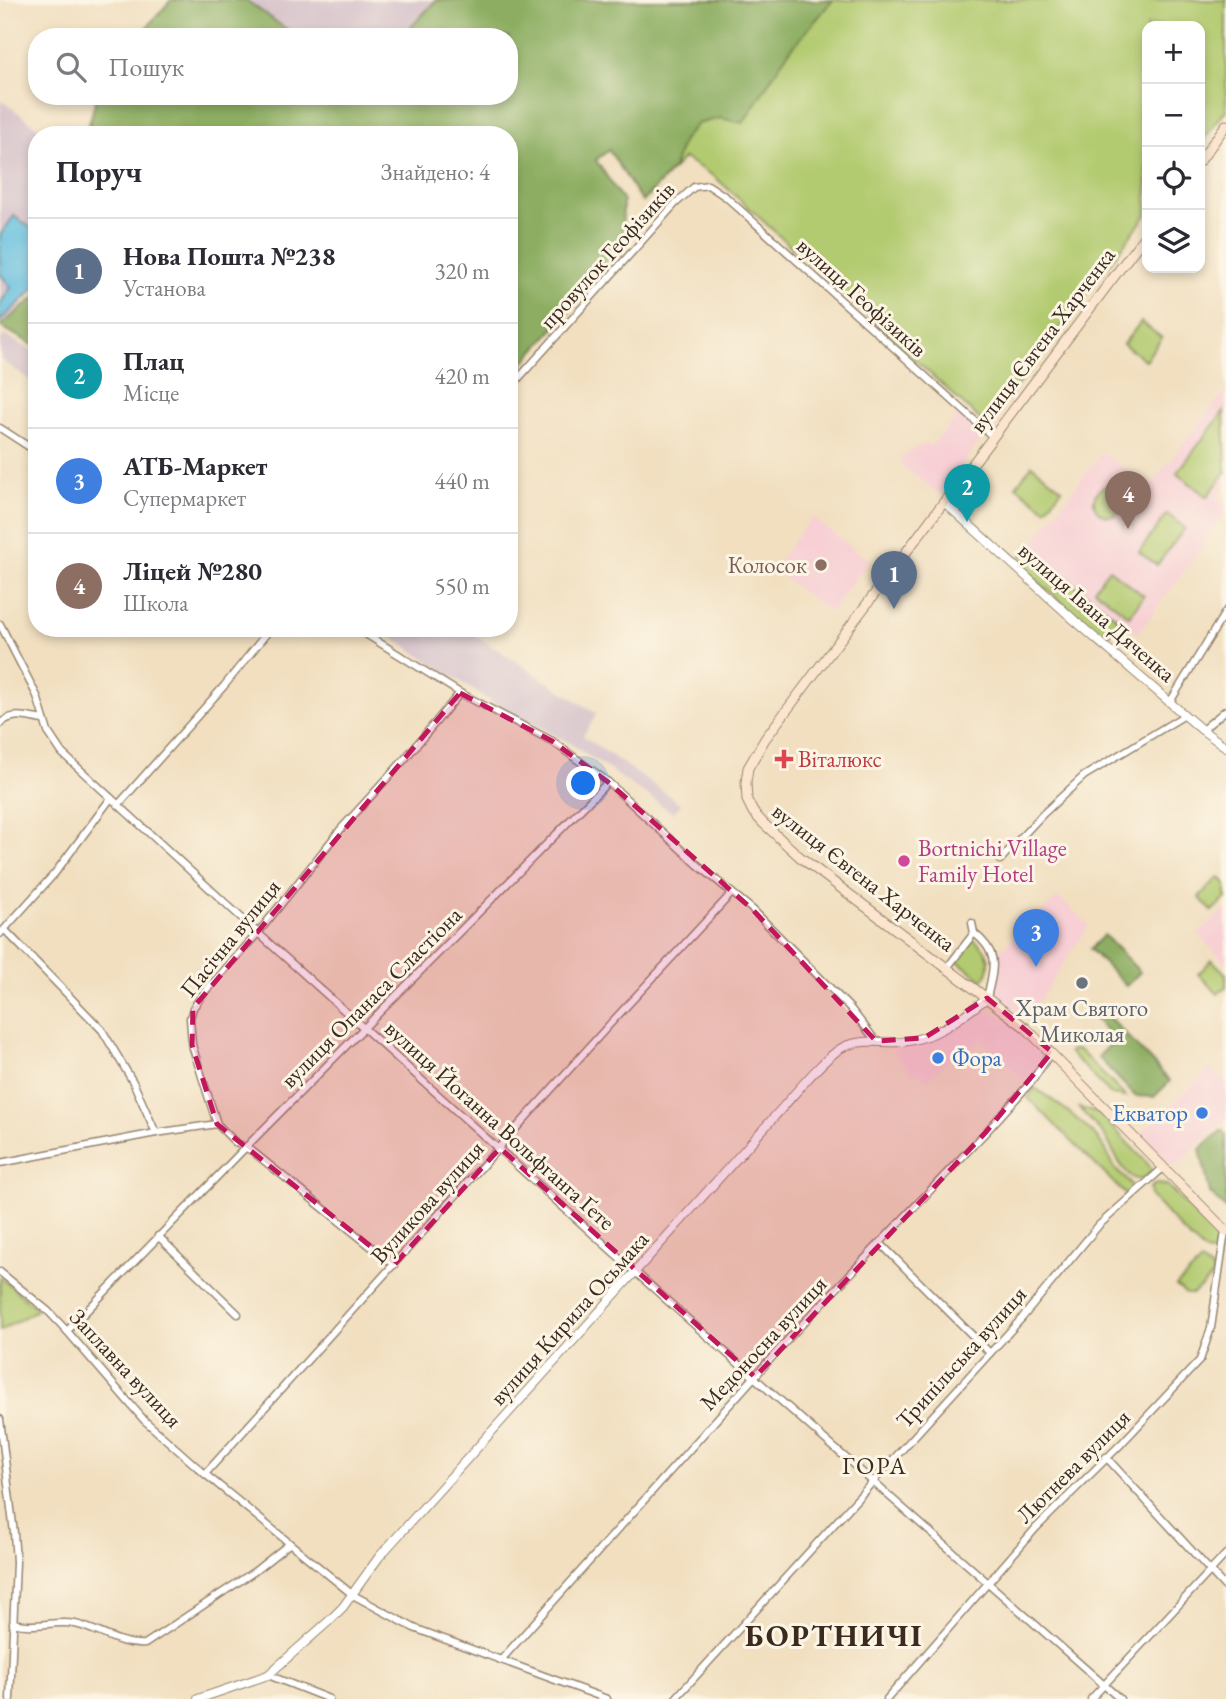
<!DOCTYPE html>
<html lang="uk">
<meta charset="utf-8">
<style>
body{margin:0;font-family:"EB Garamond",serif;background:#f7f7f7;color:#2b2b33}
.controls{position:absolute;right:21px;top:21px;display:grid;overflow:hidden;border-radius:14px;box-shadow:0 4px 10px #0003}
.controls button{width:63px;height:63px;display:grid;place-items:center;padding:0;border:0;border-bottom:2px solid #e1e1e2;background:#fff;color:#2b2b33;font:35px sans-serif}
.you{position:absolute;left:584px;top:784px;width:24px;height:24px;margin:-18px;border:5px solid #fff;border-radius:50%;background:#1a73e8;box-shadow:0 0 0 10px #1a73e833}
.badge{display:grid;place-items:center;width:46px;height:46px;border-radius:50%;background:#1f6fb2;color:#fff;font-size:23px;font-weight:700}
.pin{position:absolute;translate:-50% -58px;filter:drop-shadow(0 2px 4px #0008)}
.pin::after{content:'';position:absolute;top:37px;width:24px;height:21px;background:inherit;clip-path:polygon(0 0,100% 0,50% 100%)}
.list{margin:0;padding:0;list-style:none}
h2{display:flex;justify-content:space-between;align-items:center;height:91px;margin:0;padding:0 28px;font-size:30px}
h2 small{font-size:23px;font-weight:400;color:#7c7c81}
.list li{display:grid;grid-template-columns:46px 1fr auto;gap:21px;align-items:center;box-sizing:border-box;height:105px;padding:0 28px;border-top:2px solid #e1e1e2}
.list b{display:block;font-size:26px;white-space:nowrap}
.list p{margin:0;font-size:23px;white-space:nowrap;color:#7c7c81}
.list em{font-size:23px;font-style:normal;color:#7c7c81}
.icon{flex:none;width:38px;height:38px;fill:none;stroke:currentColor;stroke-width:2;stroke-linecap:round;stroke-linejoin:round}
.map{position:relative;flex:none;width:1226px;height:1699px;overflow:hidden}
.search{position:absolute;background:#fff;box-shadow:0 4px 10px #0003;left:28px;top:28px;width:490px;height:77px;display:flex;align-items:center;gap:18px;box-sizing:border-box;padding:0 24px;border-radius:28px;color:#7c7c81;font-size:26px}
.panel{position:absolute;background:#fff;box-shadow:0 4px 10px #0003;left:28px;top:126px;width:490px;height:511px;border-radius:28px}
.map>svg:first-child{display:block}
.built{fill:#f7cfd4}
.industrial{fill:#d2bdc8}
.green{fill:#b2ca70;stroke:#767a47;stroke-width:2}
.forest{fill:#8dae62;stroke:#646c40;stroke-width:2}
.water{fill:#61bedf;stroke:#4e747e;stroke-width:2}
.lines{fill:none;stroke-linecap:round;stroke-linejoin:round}
.minor-casing{stroke:#96846f;stroke-width:9}
.tertiary-casing{stroke:#96846f;stroke-width:10}
.secondary-casing{stroke:#96846f;stroke-width:11}
.minor{stroke:#fff;stroke-width:6}
.tertiary{stroke:#fff;stroke-width:8}
.secondary{stroke:#fce5cf;stroke-width:9}
.marked{fill:#c2185b;fill-opacity:0.2;stroke:#c2185b;stroke-width:5;stroke-dasharray:14 9;stroke-linejoin:round}
.education-dot{fill:#8d6e63;stroke:#fcf5e5;stroke-width:2.5}
.health-dot{fill:#e0444e;stroke:#fcf5e5;stroke-width:2.5}
.hotel-dot{fill:#d1479c;stroke:#fcf5e5;stroke-width:2.5}
.worship-dot{fill:#6b7280;stroke:#fcf5e5;stroke-width:2.5}
.shop-dot{fill:#3f7fe0;stroke:#fcf5e5;stroke-width:2.5}
.labels{text-anchor:middle;dominant-baseline:central;stroke-width:6;stroke-linejoin:round;paint-order:stroke}
.street-label{font-size:23px;fill:#3b2a1e;stroke:#fcf5e5}
.education-label{font-size:23px;fill:#785e54;stroke:#fcf5e5;text-anchor:end}
.health-label{font-size:23px;fill:#be3a42;stroke:#fcf5e5;text-anchor:start}
.hotel-label{font-size:23px;fill:#b23c85;stroke:#fcf5e5;text-anchor:start}
.worship-label{font-size:23px;fill:#5b616d;stroke:#fcf5e5}
.shop-label{font-size:23px;fill:#366cbe;stroke:#fcf5e5;text-anchor:start}
.neighbourhood-label{font-size:24px;letter-spacing:2px;fill:#3b2a1e;stroke:#fcf5e5}
.district-label{font-size:30px;font-weight:bold;letter-spacing:2px;fill:#3b2a1e;stroke:#fcf5e5}
</style>
<div class="map">
<svg width="1226" height="1699" viewBox="0 0 1226 1699">
<rect width="100%" height="100%" fill="#fcf5e5"/>
<filter id="ink" filterUnits="userSpaceOnUse"><feTurbulence type="fractalNoise" baseFrequency=".0143" numOctaves="2"/><feDisplacementMap in="SourceGraphic" scale="14" xChannelSelector="R" yChannelSelector="G"/><feConvolveMatrix kernelMatrix="1 2 1 2 8 2 1 2 1" color-interpolation-filters="sRGB"/></filter>
<filter id="wash" filterUnits="userSpaceOnUse"><feTurbulence type="fractalNoise" baseFrequency=".00686" numOctaves="4" result="noise"/><feDisplacementMap in="SourceGraphic" scale="28" xChannelSelector="R" yChannelSelector="G"/><feGaussianBlur stdDeviation="1.57" result="paint"/><feColorMatrix in="noise" values="0 0 0 0 0 0 0 0 0 0 0 0 0 0 0 0 0 1.4 0 .05"/><feComposite in="paint" operator="in"/></filter>
<g filter="url(#wash)">
<rect width="100%" height="100%" fill="#f1dfc0"/>
<!-- built -->
<g class="built">
<polygon points="1226,390 1226,485 1218,496 1226,502 1226,509 1197,554 1138,633 1028,549 1102,452 1149,487"/>
<polygon points="959,414 977,430 980,440 941,495 901,465 900,457 925,443 931,446"/>
<polygon points="812,517 869,561 830,612 772,569"/>
<polygon points="1058,897 1089,925 1027,1019 991,992 997,963 995,955"/>
<polygon points="1226,908 1226,963 1198,934"/>
<polygon points="984,1011 1001,1015 1046,1058 1025,1080 982,1040 957,1063 951,1057 926,1081 918,1071 913,1075 892,1050 938,1036 964,1023 972,1015"/>
<polygon points="1211,1068 1226,1082 1226,1119 1174,1168 1139,1135"/>
</g>
<!-- industrial -->
<g class="industrial">
<polygon points="246,0 436,0 402,37 297,37"/>
<polygon points="0,99 48,135 37,135 37,288 0,328"/>
<polygon points="4,335 37,353 37,385 0,359 0,341"/>
<polygon points="378,628 470,628 469,631 597,714 583,736 681,804 673,813 568,742 498,706"/>
</g>
<!-- green -->
<g class="green">
<polygon points="516,0 1226,0 1226,110 1200,144 1200,26 1147,26 1147,214 1003,404 999,405 985,424 715,177 684,158 643,201"/>
<polygon points="1141,322 1162,338 1145,360 1123,344"/>
<polygon points="1224,411 1226,472 1207,497 1177,473"/>
<polygon points="1032,465 1062,489 1046,509 1016,486"/>
<circle cx="1109" cy="501" r="15"/>
<polygon points="1167,514 1185,528 1157,565 1139,552"/>
<polygon points="1028,549 1120,620 1104,640 1016,562"/>
<polygon points="1109,569 1144,596 1129,616 1094,589"/>
<polygon points="1219,877 1226,884 1226,898 1212,911 1199,897"/>
<path d="M973 939C988 948 995 965 983 980L957 961Z"/>
<polygon points="1212,960 1226,974 1226,987 1218,994 1198,974"/>
<polygon points="1071,1050 1079,1050 1126,1097 1112,1095 1069,1052"/>
<path d="M1035 1088C1058 1104 1085 1122 1103 1145 1108 1152 1110 1163 1116 1170 1123 1178 1130 1179 1133 1190L1127 1196 1028 1098Z"/>
<path d="M1079 1108 1099 1113 1148 1164 1152 1171C1130 1198 1115 1151 1105 1137 1098 1127 1088 1118 1079 1108Z"/>
<polygon points="1155,1184 1167,1185 1214,1235 1217,1242 1213,1253 1208,1253 1191,1240 1151,1196 1150,1188"/>
<polygon points="1201,1262 1213,1271 1212,1277 1193,1294 1186,1294 1176,1286"/>
<polygon points="0,1277 38,1309 0,1331"/>
</g>
<!-- forest -->
<g class="forest">
<polygon points="171,0 246,0 297,37 138,37"/>
<polygon points="436,0 833,0 786,55 743,123 720,118 697,124 683,140 673,169 642,202 609,150 596,160 623,201 622,252 509,379 509,135 86,135 97,96 509,96 509,37 402,37"/>
<polygon points="37,296 37,347 0,326"/>
<polygon points="1104,935 1140,972 1126,986 1090,949"/>
<polygon points="1103,1011 1170,1081 1154,1097 1135,1096 1098,1057 1115,1040 1095,1019"/>
<polygon points="1222,1130 1226,1135 1226,1210 1210,1193 1200,1149"/>
</g>
<!-- water -->
<polygon class="water" points="14,216 37,232 37,286 0,321 0,304 11,287 0,274 0,235"/>
</g>
<g filter="url(#ink)">
<g class="lines">
<defs>
<g id="minor">
<polyline points="509,389 675,204 694,187 708,185 726,197 992,436"/>
<polyline points="0,428 37,452"/>
<polyline points="0,624 37,696 48,732 62,753 258,933 681,1313 1120,1699"/>
<polyline points="356,628 460,693 552,741 608,782 698,865 753,910 850,1008 876,1041"/>
<polyline points="1170,702 1226,611"/>
<path d="M0 724C13 711 27 718 44 720"/>
<polyline points="1202,730 1226,710"/>
<polyline points="118,805 224,686 271,628"/>
<polyline points="1000,860 1043,814 1084,776 1185,715"/>
<polyline points="5,930 102,1030 133,1082 156,1133"/>
<path d="M974 933C1001 954 993 969 987 998"/>
<polyline points="0,934 55,873 111,798"/>
<polyline points="947,968 974,933 972,923"/>
<polyline points="0,1163 156,1133 217,1124"/>
<polyline points="158,1236 238,1314"/>
<polyline points="881,1244 990,1353"/>
<polyline points="394,1265 252,1151 235,1142 217,1124 192,1045 190,1018 193,1008 202,995 258,933 340,830 403,761 460,693"/>
<polyline points="0,1272 48,1311 67,1331 144,1420 205,1474 353,1595 414,1628 607,1699"/>
<polyline points="67,1331 245,1148 608,782"/>
<polyline points="0,1419 14,1533 16,1562 10,1699"/>
<polyline points="1106,1457 1226,1588"/>
<polyline points="205,1474 610,1024 732,893"/>
<path d="M13 1623C36 1629 54 1620 75 1624 99 1629 119 1646 145 1644L255 1571 289 1544"/>
<polyline points="501,1660 791,1336 986,1132 1032,1081 1051,1052"/>
<polyline points="268,1675 329,1699"/>
<polyline points="675,1699 1022,1318 1099,1225 1163,1168"/>
<polyline points="887,1699 1036,1528 1121,1444 1200,1360 1211,1328 1225,1231"/>
<polyline points="1091,1699 1226,1554"/>
</g>
<g id="tertiary">
<polyline points="944,502 1073,619 1202,730 1226,747"/>
<path d="M198 1699 268 1675 329 1621 343 1607 379 1557 775 1116C791 1099 828 1051 848 1045 866 1039 884 1043 902 1042 935 1039 962 1017 987 998"/>
</g>
<g id="secondary">
<polyline points="1200,161 1226,125"/>
<polyline points="1147,233 765,739 748,768 746,782 747,800 753,812 763,823 800,857 1026,1028 1226,1231"/>
</g>
</defs>
<!-- minor casing -->
<use href="#minor" class="minor-casing"/>
<!-- tertiary casing -->
<use href="#tertiary" class="tertiary-casing"/>
<!-- secondary casing -->
<use href="#secondary" class="secondary-casing"/>
<!-- minor -->
<use href="#minor" class="minor"/>
<!-- tertiary -->
<use href="#tertiary" class="tertiary"/>
<!-- secondary -->
<use href="#secondary" class="secondary"/>
</g>
</g>
<!-- marked area -->
<path class="marked" d="M460 693 552 741 608 782 753 910 876 1041 924 1038 987 998 1052 1052 986 1132 755 1377 500 1148 394 1265 217 1124 192 1045 193 1008Z"/>
<!-- markers -->
<circle class="education-dot" cx="821" cy="565" r="7"/>
<path class="health-dot" d="M780.5 748.5h7v7h7v7h-7v7h-7v-7h-7v-7h7z"/>
<circle class="hotel-dot" cx="904" cy="861" r="7"/>
<circle class="worship-dot" cx="1082" cy="983" r="7"/>
<g class="shop-dot">
<circle cx="938" cy="1058" r="7"/>
<circle cx="1202" cy="1113" r="7"/>
</g>
<g class="labels">
<!-- street labels -->
<g class="street-label">
<text transform="translate(607 255) rotate(-48)">провулок Геофізиків</text>
<text transform="translate(862 297) rotate(42)">вулиця Геофізиків</text>
<text transform="translate(1042 340) rotate(-53)">вулиця Євгена Харченка</text>
<text transform="translate(1097 612) rotate(41)">вулиця Івана Дяченка</text>
<text transform="translate(864 877) rotate(38)">вулиця Євгена Харченка</text>
<text transform="translate(230 938) rotate(-51)">Пасічна вулиця</text>
<text transform="translate(371 997) rotate(-45)">вулиця Опанаса Сластіона</text>
<text transform="translate(500 1125) rotate(42)">вулиця Йоганна Вольфганга Ґете</text>
<text transform="translate(427 1202) rotate(-48)">Вуликова вулиця</text>
<text transform="translate(569 1318) rotate(-48)">вулиця Кирила Осьмака</text>
<text transform="translate(763 1343) rotate(-47)">Медоносна вулиця</text>
<text transform="translate(961 1357) rotate(-48)">Трипільська вулиця</text>
<text transform="translate(126 1368) rotate(47)">Заплавна вулиця</text>
<text transform="translate(1073 1466) rotate(-45)">Лютнева вулиця</text>
</g>
<!-- education labels -->
<g class="education-label">
<text x="807" y="565">Колосок</text>
</g>
<!-- health labels -->
<g class="health-label">
<text x="798" y="759">Віталюкс</text>
</g>
<!-- hotel labels -->
<g class="hotel-label">
<text x="918" y="848">Bortnichi Village<tspan x="918" dy="26">Family Hotel</tspan></text>
</g>
<!-- worship labels -->
<g class="worship-label">
<text x="1082" y="1008">Храм Святого<tspan x="1082" dy="26">Миколая</tspan></text>
</g>
<!-- shop labels -->
<g class="shop-label">
<text x="952" y="1058">Фора</text>
<text x="1188" y="1113" text-anchor="end">Екватор</text>
</g>
<!-- neighbourhood labels -->
<g class="neighbourhood-label">
<text x="875" y="1465">ГОРА</text>
</g>
<!-- district labels -->
<g class="district-label">
<text x="834" y="1635">БОРТНИЧІ</text>
</g>
</g>
</svg>
<div class="controls">
<button>+</button>
<button>−</button>
<button><svg class="icon" aria-label="locate" viewBox="0 0 24 24"><circle cx="12" cy="12" r="6"/><path d="M12 2v4M12 18v4M2 12h4M18 12h4"/></svg></button>
<button><svg class="icon" aria-label="layers" viewBox="0 0 24 24"><path d="M12 4l9 5-9 5-9-5zM3 14l9 5 9-5"/></svg></button>
</div>
<div class="you"></div>
<div class="pin badge" style="left:894px;top:609px;background:#5c6f8a">1</div>
<div class="pin badge" style="left:967px;top:522px;background:#0f9aa8">2</div>
<div class="pin badge" style="left:1036px;top:967px;background:#3f7fe0">3</div>
<div class="pin badge" style="left:1128px;top:529px;background:#8d6e63">4</div>
<div class="search"><svg class="icon" aria-label="search" viewBox="0 0 24 24"><circle cx="10" cy="10" r="6"/><path d="M15 15l6 6"/></svg>Пошук</div>
<section class="panel">
<h2>Поруч<small>Знайдено: 4</small></h2>
<ul class="list">
<li><span class="badge" style="background:#5c6f8a">1</span><div><b>Нова Пошта №238</b><p>Установа</p></div><em>320 m</em></li>
<li><span class="badge" style="background:#0f9aa8">2</span><div><b>Плац</b><p>Місце</p></div><em>420 m</em></li>
<li><span class="badge" style="background:#3f7fe0">3</span><div><b>АТБ-Маркет</b><p>Супермаркет</p></div><em>440 m</em></li>
<li><span class="badge" style="background:#8d6e63">4</span><div><b>Ліцей №280</b><p>Школа</p></div><em>550 m</em></li>
</ul>
</section>
</div>
